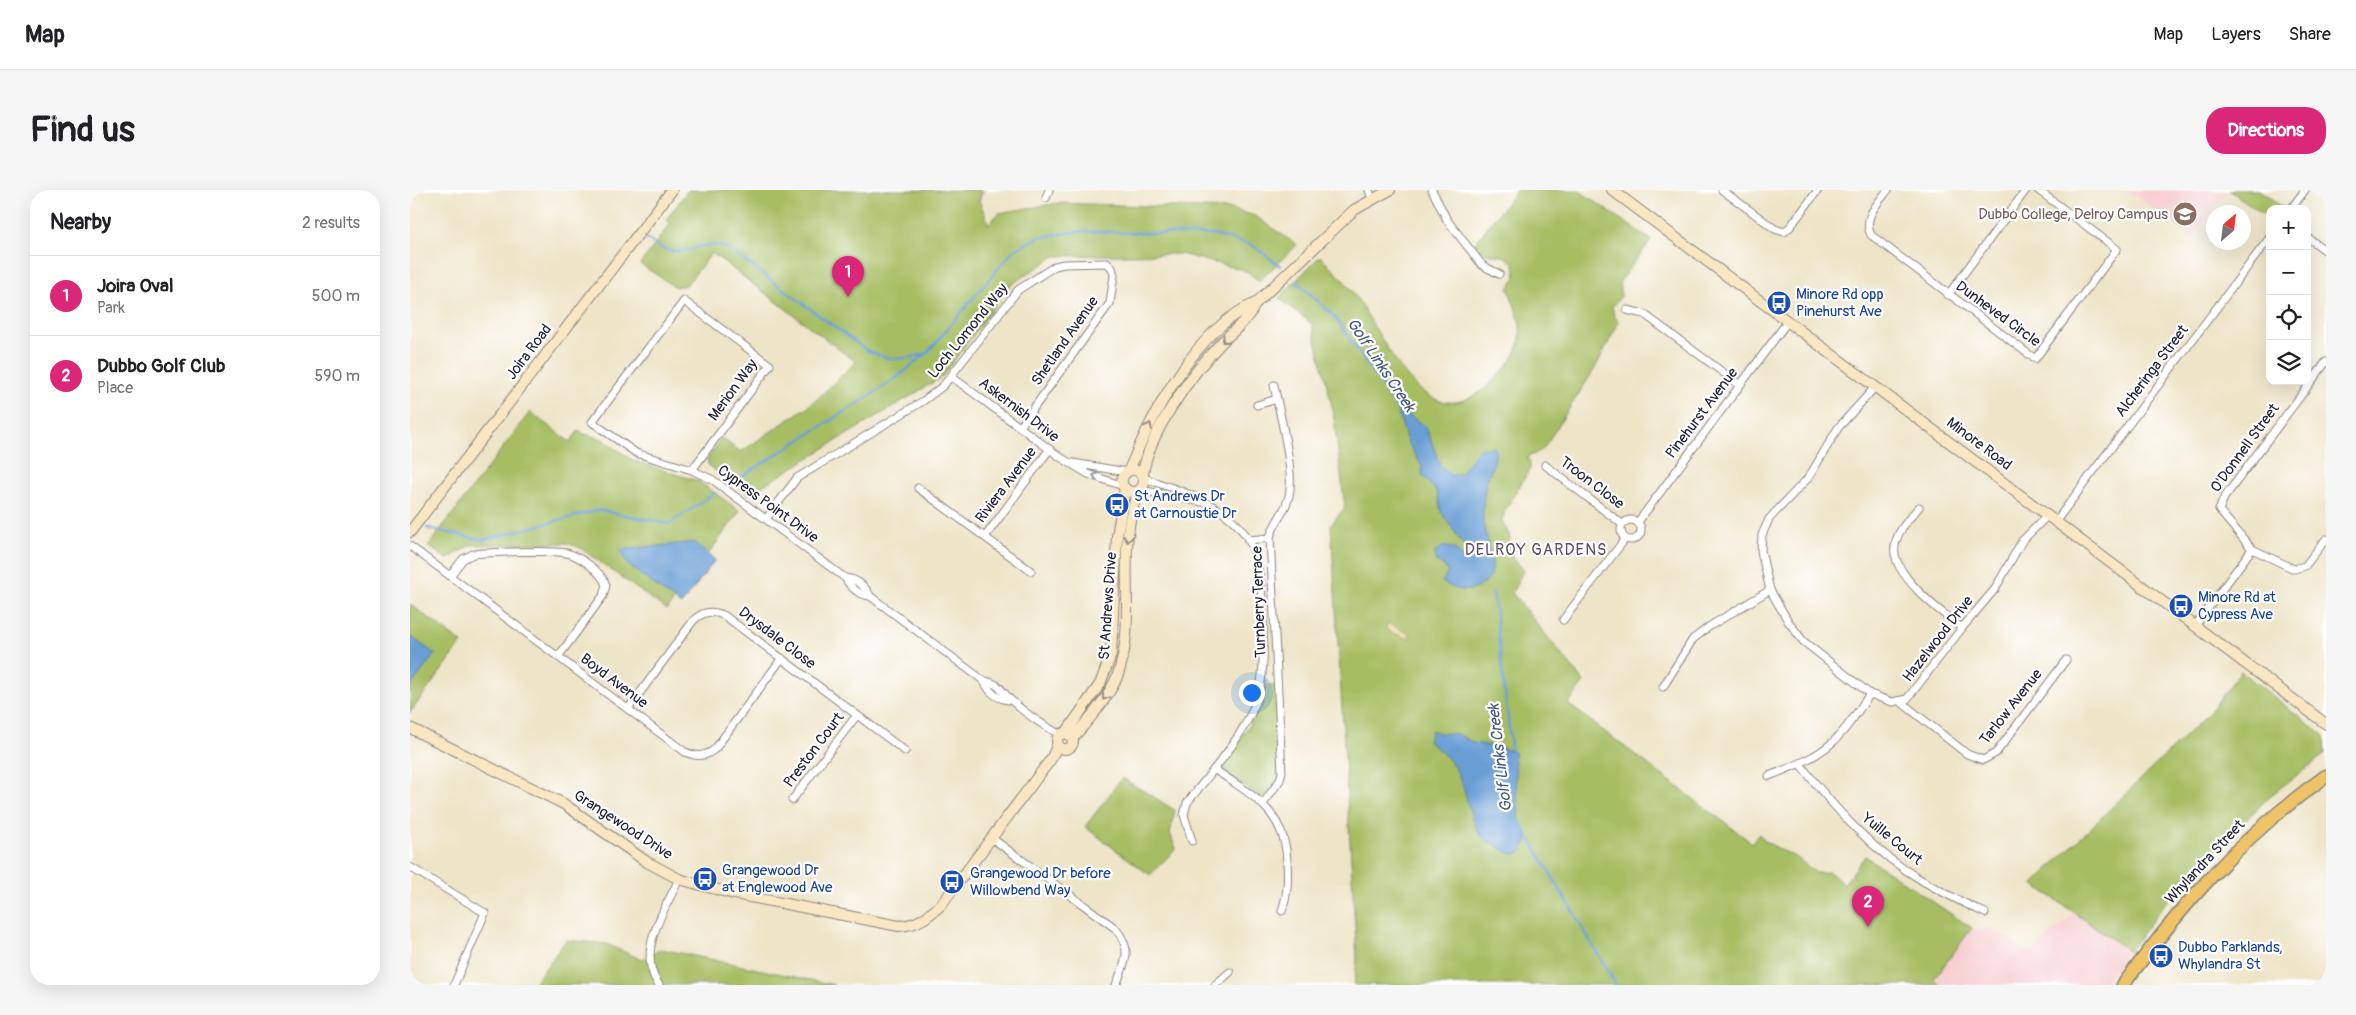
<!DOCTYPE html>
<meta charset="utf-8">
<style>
body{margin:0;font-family:Pangolin,sans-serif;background:#f6f6f6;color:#202124}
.controls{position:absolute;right:15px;top:15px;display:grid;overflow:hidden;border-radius:10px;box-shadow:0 5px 20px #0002}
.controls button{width:45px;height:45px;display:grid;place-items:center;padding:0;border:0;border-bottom:1px solid #e0e0e0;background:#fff;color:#202124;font:25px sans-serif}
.compass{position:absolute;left:1796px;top:15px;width:45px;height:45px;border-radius:50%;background:#fff;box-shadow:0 5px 20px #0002;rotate:28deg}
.you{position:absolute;left:841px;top:502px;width:18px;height:18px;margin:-12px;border:4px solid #fff;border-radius:50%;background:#1a73e8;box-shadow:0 0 0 8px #1a73e833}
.badge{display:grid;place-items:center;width:32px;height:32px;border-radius:50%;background:#db2777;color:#fff;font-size:16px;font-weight:700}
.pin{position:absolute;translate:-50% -41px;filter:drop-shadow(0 1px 2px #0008)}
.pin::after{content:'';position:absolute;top:26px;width:18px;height:15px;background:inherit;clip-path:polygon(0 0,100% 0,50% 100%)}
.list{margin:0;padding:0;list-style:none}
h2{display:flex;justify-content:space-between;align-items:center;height:65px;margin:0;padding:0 20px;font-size:21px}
h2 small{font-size:16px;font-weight:400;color:#757577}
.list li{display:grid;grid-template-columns:32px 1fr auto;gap:15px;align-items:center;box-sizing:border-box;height:80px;padding:0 20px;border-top:1px solid #e0e0e0}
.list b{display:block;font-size:19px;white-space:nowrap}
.list p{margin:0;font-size:16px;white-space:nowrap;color:#757577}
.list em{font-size:16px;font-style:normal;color:#757577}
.icon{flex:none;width:28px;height:28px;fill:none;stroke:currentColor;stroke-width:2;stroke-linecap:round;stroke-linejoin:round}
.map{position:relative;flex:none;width:1916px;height:795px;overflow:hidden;border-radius:20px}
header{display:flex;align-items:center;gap:30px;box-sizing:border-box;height:70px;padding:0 25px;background:#fff;border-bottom:1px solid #e0e0e0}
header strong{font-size:24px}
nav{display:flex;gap:28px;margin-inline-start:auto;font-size:18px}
.intro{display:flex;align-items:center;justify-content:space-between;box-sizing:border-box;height:120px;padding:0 30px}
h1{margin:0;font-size:35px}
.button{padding:12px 22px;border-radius:20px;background:#db2777;color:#fff;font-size:18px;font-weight:700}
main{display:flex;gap:30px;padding:0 30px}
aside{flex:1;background:#fff;border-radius:20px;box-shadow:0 5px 20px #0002}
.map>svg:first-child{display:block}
.built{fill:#f7cfd1}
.green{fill:#a6bd62;stroke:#64704e}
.sand{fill:#eeda9e;stroke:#887e6c}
.water{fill:#699ed5;stroke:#466088}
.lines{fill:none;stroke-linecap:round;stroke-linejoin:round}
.stream{stroke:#699ed5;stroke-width:2.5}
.street-casing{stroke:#888381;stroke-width:9}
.secondary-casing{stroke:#888381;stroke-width:12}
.highway-casing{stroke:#888381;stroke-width:15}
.street{stroke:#fff;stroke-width:7}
.secondary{stroke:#f9e7c3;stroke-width:10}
.highway{stroke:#efc469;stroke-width:12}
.oneway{stroke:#988e86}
.oneway2{stroke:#9c9ca7}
.labels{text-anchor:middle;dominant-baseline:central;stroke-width:4.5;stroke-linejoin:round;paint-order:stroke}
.education-label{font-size:15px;fill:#785e54;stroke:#fff;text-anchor:end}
.transit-label{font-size:15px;fill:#164399;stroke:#fff;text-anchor:start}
.street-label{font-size:15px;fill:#22223b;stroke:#fff}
.water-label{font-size:16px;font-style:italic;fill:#425a80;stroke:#fff}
.neighbourhood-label{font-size:16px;letter-spacing:1px;fill:#614a61;stroke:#fff}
</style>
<header>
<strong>Map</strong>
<nav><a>Map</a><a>Layers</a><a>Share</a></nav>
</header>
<div class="intro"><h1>Find us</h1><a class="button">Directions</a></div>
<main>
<aside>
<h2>Nearby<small>2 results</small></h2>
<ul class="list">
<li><span class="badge">1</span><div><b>Joira Oval</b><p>Park</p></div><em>500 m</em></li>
<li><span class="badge">2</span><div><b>Dubbo Golf Club</b><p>Place</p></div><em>590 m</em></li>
</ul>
</aside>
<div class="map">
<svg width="1916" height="795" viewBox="0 0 1916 795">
<rect width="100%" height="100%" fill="#fff"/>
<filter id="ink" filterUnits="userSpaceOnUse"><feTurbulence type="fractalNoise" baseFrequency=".02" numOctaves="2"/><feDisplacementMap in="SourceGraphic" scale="10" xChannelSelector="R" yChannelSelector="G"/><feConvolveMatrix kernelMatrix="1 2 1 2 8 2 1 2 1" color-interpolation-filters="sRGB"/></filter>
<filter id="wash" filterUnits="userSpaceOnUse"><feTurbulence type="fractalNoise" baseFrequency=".0096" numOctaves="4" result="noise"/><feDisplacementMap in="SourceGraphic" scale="20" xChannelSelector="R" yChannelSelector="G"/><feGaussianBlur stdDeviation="1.12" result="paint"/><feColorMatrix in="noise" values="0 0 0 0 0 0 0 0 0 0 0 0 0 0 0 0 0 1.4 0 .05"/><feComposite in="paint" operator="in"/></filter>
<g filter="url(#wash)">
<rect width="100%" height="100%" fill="#eee4c7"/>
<!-- built -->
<g class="built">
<polygon points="1718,0 1818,0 1782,48"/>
<polygon points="1665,723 1719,761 1692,795 1530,795 1524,789 1562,738 1572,740 1580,736 1619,763"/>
</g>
<!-- green -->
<g class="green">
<polygon points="278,0 573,0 569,11 579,34 589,23 649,13 820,19 845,26 887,55 849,91 837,81 771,64 645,66 599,96 532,187 339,304 299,276 297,270 311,248 331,262 404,212 446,172 302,63 276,95 265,97 230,74 261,33 256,30"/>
<path d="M1107 0H1168L1241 50 1209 93 1211 106 1202 117 1204 126 1209 132 1184 180 1133 259 1123 265 1120 264 1117 270 1120 271V279L1095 320 1092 331 1099 345 1102 368 1114 379 1102 403 1174 492 1158 514 1342 653 1349 644 1356 652 1387 668 1406 683 1419 682 1434 694 1455 666 1562 738 1524 789 1530 795H944L947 770 921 335 935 317 923 220 902 134 869 108 910 66C921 78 934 89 943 103 980 154 1017 266 1092 182 1120 151 1111 133 1098 98L1106 88 1104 74C1091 59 1080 72 1065 53Z"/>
<polygon points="1819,0 1849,0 1873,17 1860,19 1860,29"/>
<polygon points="120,222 160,252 169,240 174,244 192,249 224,271 288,291 330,321 257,420 169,357 157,353 61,355 37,369 18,356"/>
<polygon points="0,414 52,453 0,523"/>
<polygon points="1831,481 1914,546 1915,564 1861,605 1768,696 1719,761 1623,694 1799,523"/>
<polygon points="856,495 865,496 869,588 854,609 850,608 815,582 813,577 844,527"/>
<polygon points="712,588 765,620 760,643 766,659 740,685 675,637"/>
<polygon points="156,750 196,754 232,770 251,759 424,795 123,795"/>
</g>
<!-- sand -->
<polygon class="sand" points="978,433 999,444 1000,449 980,442 976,438"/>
<!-- water -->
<g class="water">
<path d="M986 216 1016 237 1030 275 1042 286 1051 283 1069 259 1085 257C1087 272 1081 277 1077 290 1074 300 1073 313 1073 324 1071 348 1098 383 1068 397 1055 404 1044 399 1032 392L1038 382 1034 376 1026 372 1025 362 1034 356 1045 359 1052 367 1056 365 1057 360 1031 322 1027 302 1012 285V276L997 251Z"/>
<polygon points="285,352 305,370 271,415 218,375 209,360"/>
<polygon points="0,446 25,464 0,497"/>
<path d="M1022 540 1029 543 1048 544 1063 553 1089 557 1104 562 1109 629 1118 647C1111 671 1103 666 1086 655 1080 652 1073 649 1070 644 1056 622 1057 593 1041 572 1035 564 1025 557 1018 551Z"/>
</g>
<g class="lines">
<!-- stream -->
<g class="stream">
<path d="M233 46C240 51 249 58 257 60 279 66 295 47 319 59L456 160C480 171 492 171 517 163"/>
<polyline points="886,91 924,126 987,218"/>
<polyline points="323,292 480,193 518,162 603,61 629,47 671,41 804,45 842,55 870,76"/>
<polyline points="17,338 72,350 189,320 259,334 305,303"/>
<polyline points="1083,402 1102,565"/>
<polyline points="1109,630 1206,795"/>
</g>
</g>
</g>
<g filter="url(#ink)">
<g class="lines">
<defs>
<g id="street">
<polyline points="959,0 962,9"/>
<polyline points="1022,0 1037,30 1072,75 1089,84"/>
<polyline points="1312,0 1365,39 1374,42 1380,37 1408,0"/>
<path d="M1478 0C1468 13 1452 28 1461 45L1625 169 1707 59 1628 0"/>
<polyline points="636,8 639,0"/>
<polyline points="1881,19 1895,0"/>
<polyline points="1897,47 1916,61"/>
<polyline points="1538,105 1616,0"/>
<polyline points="1217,120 1234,124 1330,195"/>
<polyline points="1916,172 1814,308 1809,320 1842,359 1884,379 1895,376 1916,349"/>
<polyline points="542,187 650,267 678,284 713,296"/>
<polyline points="1466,196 1428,238 1399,287 1359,329 1352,345 1351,361 1360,400 1378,431 1393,451 1460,504 1482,512 1497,509 1552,438 1585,399 1612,351 1638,325"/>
<polyline points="847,215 867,209"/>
<polyline points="663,273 717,282"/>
<polyline points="1135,275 1212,334"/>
<path d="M282 280 360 175 274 111 182 232 226 263 282 280 303 290 435 388C441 398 449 405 460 406"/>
<path d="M734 288C764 299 795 307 820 328 830 336 840 349 844 362 854 391 858 484 846 512 831 550 802 581 777 613L774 625 782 651"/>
<polyline points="508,298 621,381"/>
<polyline points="731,300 792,312"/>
<path d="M1509 317C1499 329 1487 341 1485 356 1480 384 1532 423 1552 438"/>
<polyline points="356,329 387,288 513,211 533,196 608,100 645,76 654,74 697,73 702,78 704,85 700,113 610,237"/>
<circle cx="1221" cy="340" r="10"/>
<polyline points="1646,331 1860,47"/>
<polyline points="1228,332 1378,131"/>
<polyline points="575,347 639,260"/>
<polyline points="838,350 860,348"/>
<path d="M0 356 275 562C287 567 295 567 305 559L372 468"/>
<path d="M40 386 53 369 63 364C80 362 142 360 157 363 171 367 191 381 196 395L193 406 148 467"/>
<path d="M435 388C447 389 455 396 460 406L574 491C579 502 588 509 599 510"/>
<polyline points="1153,430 1215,349"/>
<polyline points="1785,436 1842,359"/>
<path d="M574 491C593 494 590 502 602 511 616 524 634 536 651 545"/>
<polyline points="1253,497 1283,449 1300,436 1360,400"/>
<polyline points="1491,512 1557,564 1573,570 1586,563 1656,470"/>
<path d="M218 519 283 431C293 421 302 420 315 426L495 561"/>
<path d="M1390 574C1425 619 1464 663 1513 691 1533 703 1554 713 1575 723"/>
<path d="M804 579C841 605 875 620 877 671 878 689 878 704 872 721"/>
<path d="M1359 586C1382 577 1406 568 1424 551 1438 538 1449 519 1460 504"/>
<polyline points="382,610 447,525"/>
<path d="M853 614 870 590 872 582 860 348C863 333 876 322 879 306 885 280 869 222 864 195"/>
<path d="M583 649 705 738C723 760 716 770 706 795"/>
<polyline points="0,677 75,723 44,795"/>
<path d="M249 795C225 762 255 720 269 689"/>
<polyline points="805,795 820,782"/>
</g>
<g id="secondary">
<polyline points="1202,0 1916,534"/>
<circle cx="723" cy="291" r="11"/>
<path d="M719 280C742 224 787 137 846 113L944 20 980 0"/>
<path d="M733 285C737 245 783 182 811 153 824 140 838 130 846 113"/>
<polyline points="0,342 262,0"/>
<path d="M0 538 154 614 237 672 269 689 320 703 489 736C508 735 517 727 531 715L641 569 648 554"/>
<circle cx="655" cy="551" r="8"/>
<polyline points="655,544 690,494 701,465 707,346 715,298"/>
<path d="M662 549C678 530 697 510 707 487 729 430 704 361 728 302"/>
</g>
<path id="highway" d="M1713 795C1774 713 1831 646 1916 586"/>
</defs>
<!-- street casing -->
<use href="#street" class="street-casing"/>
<!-- secondary casing -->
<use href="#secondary" class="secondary-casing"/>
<!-- highway casing -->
<use href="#highway" class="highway-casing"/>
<!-- street -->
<use href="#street" class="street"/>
<!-- secondary -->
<use href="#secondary" class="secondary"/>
<!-- highway -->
<use href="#highway" class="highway"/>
</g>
<!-- one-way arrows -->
<defs><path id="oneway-chevron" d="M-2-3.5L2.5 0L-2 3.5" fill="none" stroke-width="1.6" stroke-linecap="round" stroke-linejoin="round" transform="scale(1.25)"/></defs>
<g class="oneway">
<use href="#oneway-chevron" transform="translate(815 150) rotate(136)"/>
<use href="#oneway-chevron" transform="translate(739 236) rotate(-65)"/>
<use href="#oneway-chevron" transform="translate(718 349) rotate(95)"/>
<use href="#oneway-chevron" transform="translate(695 507) rotate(124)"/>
</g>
<use class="oneway2" href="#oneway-chevron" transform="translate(686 286) rotate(-164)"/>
</g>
<!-- icons -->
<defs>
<symbol id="school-disc" viewBox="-11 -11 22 22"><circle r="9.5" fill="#8d6e63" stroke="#fff"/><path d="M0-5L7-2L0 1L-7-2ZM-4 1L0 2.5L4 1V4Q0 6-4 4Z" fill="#fff"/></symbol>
<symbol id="bus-disc" viewBox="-11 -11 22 22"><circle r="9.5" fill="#1a4fb4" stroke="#fff"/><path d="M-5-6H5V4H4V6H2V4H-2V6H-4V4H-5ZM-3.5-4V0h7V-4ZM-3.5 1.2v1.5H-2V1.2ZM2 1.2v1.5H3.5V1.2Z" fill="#fff"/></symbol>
</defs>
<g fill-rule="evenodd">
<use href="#school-disc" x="1761" y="10" width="28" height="28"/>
<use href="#bus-disc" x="1355" y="99" width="28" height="28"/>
<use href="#bus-disc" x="693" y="301" width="28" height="28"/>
<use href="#bus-disc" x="1757" y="402" width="28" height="28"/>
<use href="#bus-disc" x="281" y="675" width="28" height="28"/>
<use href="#bus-disc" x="528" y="678" width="28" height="28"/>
<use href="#bus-disc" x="1737" y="752" width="28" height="28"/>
</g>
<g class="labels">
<!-- education labels -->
<g class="education-label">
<text x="1758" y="24">Dubbo College, Delroy Campus</text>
</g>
<!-- transit labels -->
<g class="transit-label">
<text x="1386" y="104">Minore Rd opp<tspan x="1386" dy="17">Pinehurst Ave</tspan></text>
<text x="724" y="306">St Andrews Dr<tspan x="724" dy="17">at Carnoustie Dr</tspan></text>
<text x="1788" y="407">Minore Rd at<tspan x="1788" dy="17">Cypress Ave</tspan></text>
<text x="312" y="680">Grangewood Dr<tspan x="312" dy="17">at Englewood Ave</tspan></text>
<text x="560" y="683">Grangewood Dr before<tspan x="560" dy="17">Willowbend Way</tspan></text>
<text x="1768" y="757">Dubbo Parklands,<tspan x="1768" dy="17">Whylandra St</tspan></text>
</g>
<!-- street labels -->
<g class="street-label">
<text transform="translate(1588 124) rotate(36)">Dunheved Circle</text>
<text transform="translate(558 141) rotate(-51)">Loch Lomond Way</text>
<text transform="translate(655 151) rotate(-55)">Shetland Avenue</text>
<text transform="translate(119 162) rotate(-53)">Joira Road</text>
<text transform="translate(1742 181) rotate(-53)">Alcheringa Street</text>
<text transform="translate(323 200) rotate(-54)">Merion Way</text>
<text transform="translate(609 220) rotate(37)">Askernish Drive</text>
<text transform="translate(1292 223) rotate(-53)">Pinehurst Avenue</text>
<text transform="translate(1569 254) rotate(37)">Minore Road</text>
<text transform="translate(1835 258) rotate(-54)">O'Donnell Street</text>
<text transform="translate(1182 293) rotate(37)">Troon Close</text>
<text transform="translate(596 295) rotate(-53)">Riviera Avenue</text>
<text transform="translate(358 314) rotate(36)">Cypress Point Drive</text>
<text transform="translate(849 412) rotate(-92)">Turnberry Terrace</text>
<text transform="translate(698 416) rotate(-86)">St Andrews Drive</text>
<text transform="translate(367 448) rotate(37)">Drysdale Close</text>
<text transform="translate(1528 449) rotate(-52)">Hazelwood Drive</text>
<text transform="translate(204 491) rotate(37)">Boyd Avenue</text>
<text transform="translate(1601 517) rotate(-52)">Tarlow Avenue</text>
<text transform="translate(404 560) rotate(-53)">Preston Court</text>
<text transform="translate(213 635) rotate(33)">Grangewood Drive</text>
<text transform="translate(1482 649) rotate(39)">Yuille Court</text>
<text transform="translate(1795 672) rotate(-47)">Whylandra Street</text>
</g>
<!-- water labels -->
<g class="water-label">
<text transform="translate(971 175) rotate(56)">Golf Links Creek</text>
<text transform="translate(1090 568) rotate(-97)">Golf Links Creek</text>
</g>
<!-- neighbourhood labels -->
<g class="neighbourhood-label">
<text x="1126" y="360">DELROY GARDENS</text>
</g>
</g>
</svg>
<div class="controls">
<button>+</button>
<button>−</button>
<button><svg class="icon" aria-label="locate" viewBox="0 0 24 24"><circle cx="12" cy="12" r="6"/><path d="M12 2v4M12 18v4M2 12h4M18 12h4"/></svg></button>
<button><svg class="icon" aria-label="layers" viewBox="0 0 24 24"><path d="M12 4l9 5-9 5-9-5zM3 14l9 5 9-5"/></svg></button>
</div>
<svg class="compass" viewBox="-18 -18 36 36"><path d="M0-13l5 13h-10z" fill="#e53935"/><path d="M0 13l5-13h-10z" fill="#757577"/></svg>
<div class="you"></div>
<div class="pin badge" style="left:438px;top:107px">1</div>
<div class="pin badge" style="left:1458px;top:737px">2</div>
</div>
</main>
